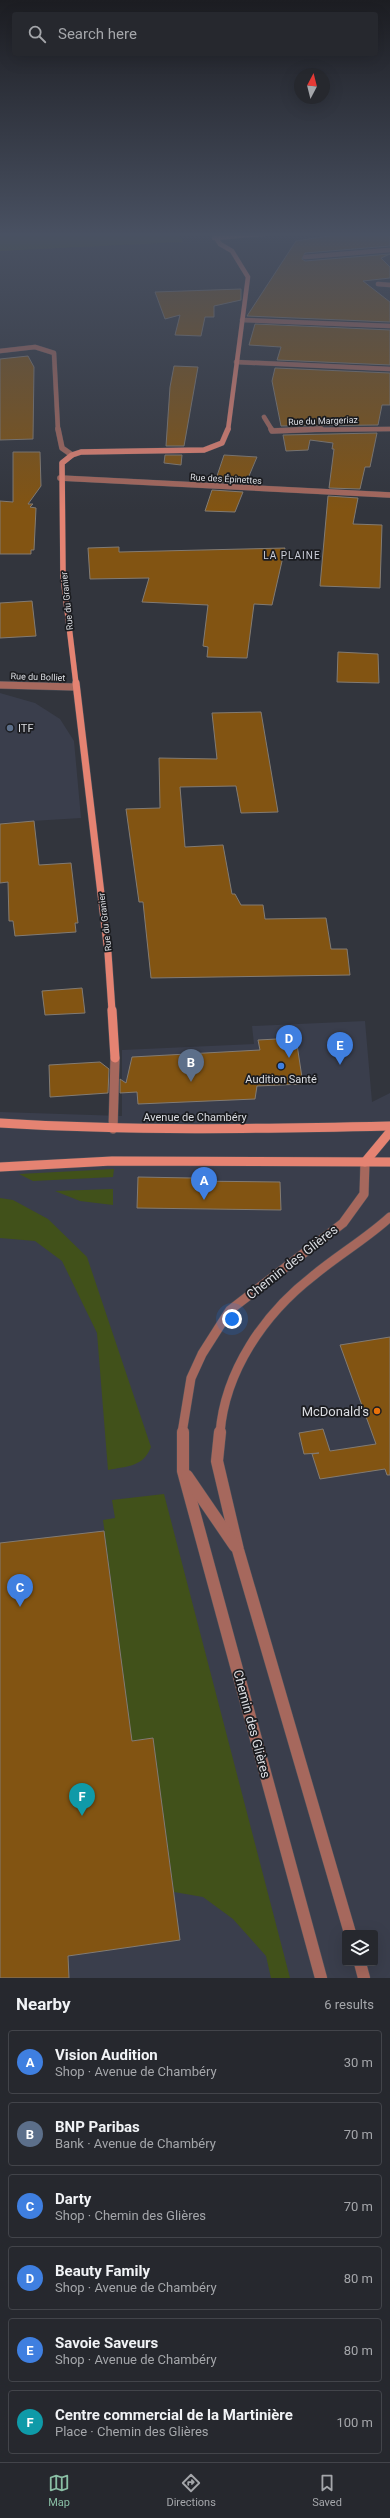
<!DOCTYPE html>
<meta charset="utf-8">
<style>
body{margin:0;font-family:Roboto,sans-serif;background:#32343a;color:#f1f3f6}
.controls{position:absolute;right:12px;bottom:12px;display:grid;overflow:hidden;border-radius:4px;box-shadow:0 4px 16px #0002}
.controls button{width:36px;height:36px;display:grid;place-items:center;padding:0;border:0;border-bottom:1px solid #42444a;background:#26282e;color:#f1f3f6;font:20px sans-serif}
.compass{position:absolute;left:294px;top:68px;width:36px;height:36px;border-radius:50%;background:#26282e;box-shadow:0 4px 16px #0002;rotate:7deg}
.you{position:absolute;left:232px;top:1319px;width:14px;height:14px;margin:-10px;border:3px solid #fff;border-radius:50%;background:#1a73e8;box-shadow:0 0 0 6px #1a73e833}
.badge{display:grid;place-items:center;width:26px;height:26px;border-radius:50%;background:#8abfa5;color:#fff;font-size:13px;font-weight:700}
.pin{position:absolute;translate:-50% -33px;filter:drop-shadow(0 1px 2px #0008)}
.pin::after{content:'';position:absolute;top:21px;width:14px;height:12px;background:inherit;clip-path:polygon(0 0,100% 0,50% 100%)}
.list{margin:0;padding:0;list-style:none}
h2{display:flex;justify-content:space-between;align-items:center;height:52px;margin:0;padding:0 16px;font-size:17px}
h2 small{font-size:13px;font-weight:400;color:#a4a6aa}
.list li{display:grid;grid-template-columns:26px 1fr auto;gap:12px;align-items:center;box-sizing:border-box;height:64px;margin:0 8px 8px;padding:0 8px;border:1px solid #42444a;border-radius:4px}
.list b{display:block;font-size:15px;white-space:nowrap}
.list p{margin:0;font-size:13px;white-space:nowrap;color:#a4a6aa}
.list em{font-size:13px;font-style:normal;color:#a4a6aa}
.icon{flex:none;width:22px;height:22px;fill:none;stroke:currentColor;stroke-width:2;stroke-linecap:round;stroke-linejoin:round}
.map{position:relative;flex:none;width:390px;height:1978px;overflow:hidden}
.search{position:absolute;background:#26282e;box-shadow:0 4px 16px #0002;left:12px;right:12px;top:12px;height:44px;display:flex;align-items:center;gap:10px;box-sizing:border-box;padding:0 14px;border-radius:4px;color:#a4a6aa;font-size:15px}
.sheet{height:484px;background:#26282e}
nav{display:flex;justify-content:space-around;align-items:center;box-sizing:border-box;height:56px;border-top:1px solid #42444a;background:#26282e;font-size:11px;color:#a4a6aa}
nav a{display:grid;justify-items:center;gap:2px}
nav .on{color:#8abfa5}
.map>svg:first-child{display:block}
.built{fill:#3a3e4c;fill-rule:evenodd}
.green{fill:#41511a}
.building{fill:#825412;stroke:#827b73}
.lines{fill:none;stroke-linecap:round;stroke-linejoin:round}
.street-far4-casing{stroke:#50535b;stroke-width:5}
.street-far3-casing{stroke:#50535b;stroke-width:6}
.street-far2-casing{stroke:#50535b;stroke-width:8}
.street-far1-casing{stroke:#50535b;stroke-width:10}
.street-casing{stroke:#50535b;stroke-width:13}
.secondary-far3-casing{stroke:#50535b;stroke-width:5}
.secondary-far2-casing{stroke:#50535b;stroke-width:6}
.secondary-far1-casing{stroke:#50535b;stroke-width:8}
.secondary-casing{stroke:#50535b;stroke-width:10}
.street-far4{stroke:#a6685d;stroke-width:4.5}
.street-far3{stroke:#a6685d;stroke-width:5.5}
.street-far2{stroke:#a6685d;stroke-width:7}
.street-far1{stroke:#a6685d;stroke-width:9}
.street{stroke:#a6685d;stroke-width:12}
.secondary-far3{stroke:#e58372;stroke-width:4.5}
.secondary-far2{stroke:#e58372;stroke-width:5.5}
.secondary-far1{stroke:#e58372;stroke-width:7}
.secondary{stroke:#e58372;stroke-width:9}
.service-dot{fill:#5c6f8a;stroke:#1b1c20;stroke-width:1.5}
.shop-dot{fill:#3f7fe0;stroke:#1b1c20;stroke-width:1.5}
.food-dot{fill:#e8710a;stroke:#1b1c20;stroke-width:1.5}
.labels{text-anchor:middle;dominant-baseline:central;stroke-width:3.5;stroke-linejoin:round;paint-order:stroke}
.far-street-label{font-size:9px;fill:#dadce1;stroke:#1b1c20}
.far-neighbourhood-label{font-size:10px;letter-spacing:1px;fill:#cccfda;stroke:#1b1c20}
.poi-label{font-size:11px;fill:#dadce1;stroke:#1b1c20;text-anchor:start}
.street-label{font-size:11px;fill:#dadce1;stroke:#1b1c20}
.near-street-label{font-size:13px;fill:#dadce1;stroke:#1b1c20}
.near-poi-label{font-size:13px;fill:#dadce1;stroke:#1b1c20;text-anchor:end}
</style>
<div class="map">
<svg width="390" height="1978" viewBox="0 0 390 1978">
<rect width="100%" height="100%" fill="#32353d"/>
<!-- built -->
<g class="built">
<polygon points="0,693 35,703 60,719 74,741 81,818 0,823"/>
<path d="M365 1021 372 1102 390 1093V1978H0V1112L122 1116V1050L254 1044 252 1026ZM345 1933H375V1963H345Z"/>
</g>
<!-- green -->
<g class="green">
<polygon points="0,233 177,233 183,242 0,251"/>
<polygon points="114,1169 113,1177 33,1181 19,1174"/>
<polygon points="113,1189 113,1205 80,1201 55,1191"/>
<path d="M0 1198 13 1200 48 1219 87 1257 151 1447C143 1467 128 1466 108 1470L97 1333 62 1261 35 1241 0 1238Z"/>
<polygon points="164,1494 290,1978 271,1978 266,1956 233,1919 203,1897 174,1892 153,1738 132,1741 103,1520 115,1518 112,1500"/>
</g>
<!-- building -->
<g class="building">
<polygon points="348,233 390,233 390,246 305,253 302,259 305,261 390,254 381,258 390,267 390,278 363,281 390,302 390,322 247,316 296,241"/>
<polygon points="241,289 241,300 214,306 214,317 205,317 201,336 175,335 180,315 165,319 155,292"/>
<polygon points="255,324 390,330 390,365 277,360 281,347 249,345"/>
<polygon points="28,356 34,367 33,439 0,440 0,359"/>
<polygon points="174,366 198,367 184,446 166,446 170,387"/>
<polygon points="275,368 390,373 390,405 382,405 378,425 281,426 272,381"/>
<polygon points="377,433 370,467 365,467 360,489 329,488 334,449 332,449 333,443 310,440 308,450 286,451 283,435"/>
<polygon points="13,452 40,452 41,486 28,504 33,504 30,507 36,508 34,550 31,550 31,554 0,554 0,501 13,502"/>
<polygon points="165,455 182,455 181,465 164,463"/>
<polygon points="224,455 257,457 246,483 215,482"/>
<polygon points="212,490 243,492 235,512 205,511"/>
<polygon points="328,496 358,498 353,524 382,525 380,588 320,586"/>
<polygon points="119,547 119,552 285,548 272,605 254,604 247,658 207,657 208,647 203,646 208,605 142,602 149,578 90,579 88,548"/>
<polygon points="32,601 36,636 0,638 0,603"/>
<polygon points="338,652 378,654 379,683 337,682"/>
<polygon points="261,712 278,812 241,813 236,786 180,787 185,847 223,845 232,894 235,894 241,905 263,905 265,919 326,918 331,949 347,949 350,975 151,978 143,902 139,902 126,809 160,808 159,758 217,759 212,713"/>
<polygon points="34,821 39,865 71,863 78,923 75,923 76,932 15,936 13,921 9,921 8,882 0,883 0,824"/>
<polygon points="82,988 85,1013 45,1015 42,991"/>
<polygon points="296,1038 303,1084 257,1086 255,1099 138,1104 137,1092 120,1093 120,1079 126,1083 132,1057 260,1050 258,1040"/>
<polygon points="100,1062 109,1069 108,1093 50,1097 49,1065"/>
<polygon points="138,1177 192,1178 192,1181 280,1182 281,1210 137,1208"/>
<polygon points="390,1337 390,1475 387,1475 385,1469 320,1479 312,1454 319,1453 304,1454 299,1433 323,1429 330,1451 376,1444 340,1345"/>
<polygon points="104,1531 132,1741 153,1738 180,1940 68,1956 69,1978 0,1978 0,1543"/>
</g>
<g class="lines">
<defs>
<g id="street-far4">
<polyline points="305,257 390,250"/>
<polyline points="378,284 390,285"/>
<polyline points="242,320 390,326"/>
<polyline points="0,351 35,347 54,353 58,430"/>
<polyline points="236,362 390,369"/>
<polyline points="264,417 272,430"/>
<polyline points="294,430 390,429"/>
</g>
<g id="street-far3">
<polyline points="58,429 62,448 72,455"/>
<polyline points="271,429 272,431 321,429"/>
<polyline points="60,478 390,495"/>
</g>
<polyline id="street-far2" points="0,685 75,687"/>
<g id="street-far1">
<polyline points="113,1129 115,1058"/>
<polyline points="182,1433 191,1378 202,1354 230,1310 343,1223 364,1194 365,1162"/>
<path d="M220 1433C225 1371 264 1314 313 1276 338 1255 366 1239 390 1217"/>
</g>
<g id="street">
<polyline points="183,1432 183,1471 321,1978"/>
<polyline points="220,1432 217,1461 238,1550 350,1933"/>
<polyline points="187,1476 235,1546"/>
<polyline points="360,1963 364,1978"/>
</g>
<g id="secondary-far3">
<polyline points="213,233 220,244 232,251 248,277 228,430"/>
<polyline points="214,238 275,233"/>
</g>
<polyline id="secondary-far2" points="76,684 63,576 62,463 72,455 81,452 204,450 222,443 228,429"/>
<polyline id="secondary-far1" points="76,683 108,953 112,1011"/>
<g id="secondary">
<polyline points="112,1010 115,1058"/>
<path d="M0 1123C130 1131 260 1129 390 1126"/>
<polyline points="365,1162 390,1132"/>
<polyline points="0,1167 112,1161 390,1162"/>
</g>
</defs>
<!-- street-far4 casing -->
<use href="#street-far4" class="street-far4-casing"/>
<!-- street-far3 casing -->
<use href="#street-far3" class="street-far3-casing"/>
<!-- street-far2 casing -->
<use href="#street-far2" class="street-far2-casing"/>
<!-- street-far1 casing -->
<use href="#street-far1" class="street-far1-casing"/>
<!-- street casing -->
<use href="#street" class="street-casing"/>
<!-- secondary-far3 casing -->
<use href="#secondary-far3" class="secondary-far3-casing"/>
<!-- secondary-far2 casing -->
<use href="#secondary-far2" class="secondary-far2-casing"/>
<!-- secondary-far1 casing -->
<use href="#secondary-far1" class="secondary-far1-casing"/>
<!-- secondary casing -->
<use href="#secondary" class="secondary-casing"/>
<!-- street-far4 -->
<use href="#street-far4" class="street-far4"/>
<!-- street-far3 -->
<use href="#street-far3" class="street-far3"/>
<!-- street-far2 -->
<use href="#street-far2" class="street-far2"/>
<!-- street-far1 -->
<use href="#street-far1" class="street-far1"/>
<!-- street -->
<use href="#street" class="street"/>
<!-- secondary-far3 -->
<use href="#secondary-far3" class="secondary-far3"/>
<!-- secondary-far2 -->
<use href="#secondary-far2" class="secondary-far2"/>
<!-- secondary-far1 -->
<use href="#secondary-far1" class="secondary-far1"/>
<!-- secondary -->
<use href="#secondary" class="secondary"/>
</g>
<!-- sky -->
<linearGradient id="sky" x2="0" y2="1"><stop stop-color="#1c1d22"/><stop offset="0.46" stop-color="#495162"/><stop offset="1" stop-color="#495162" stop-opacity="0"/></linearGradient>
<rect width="390" height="510" fill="url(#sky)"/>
<!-- markers -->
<circle class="service-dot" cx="10" cy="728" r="4"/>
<circle class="shop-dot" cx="281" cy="1066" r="4"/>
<circle class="food-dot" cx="377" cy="1411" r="4"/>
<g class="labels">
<!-- far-street labels -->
<g class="far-street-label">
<text transform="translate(323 421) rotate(-2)">Rue du Margeriaz</text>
<text transform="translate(226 479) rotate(3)">Rue des Épinettes</text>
<text transform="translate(67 601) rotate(-96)">Rue du Granier</text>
<text transform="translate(38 677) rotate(2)">Rue du Bolliet</text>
<text transform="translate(105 922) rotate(-97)">Rue du Granier</text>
</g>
<!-- far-neighbourhood labels -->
<g class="far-neighbourhood-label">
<text x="292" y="555">LA PLAINE</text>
</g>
<!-- poi labels -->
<g class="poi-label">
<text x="18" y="728">ITF</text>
<text x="281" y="1079" text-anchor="middle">Audition Santé</text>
</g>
<!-- street labels -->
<g class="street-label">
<text x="195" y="1117">Avenue de Chambéry</text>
</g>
<!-- near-street labels -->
<g class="near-street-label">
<text transform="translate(292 1262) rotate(-38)">Chemin des Glières</text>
<text transform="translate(252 1724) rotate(75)">Chemin des Glières</text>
</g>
<!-- near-poi labels -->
<g class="near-poi-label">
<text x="369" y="1411">McDonald's</text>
</g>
</g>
</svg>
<div class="controls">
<button><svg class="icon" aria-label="layers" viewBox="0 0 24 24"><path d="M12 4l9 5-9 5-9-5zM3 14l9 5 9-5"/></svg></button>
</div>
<svg class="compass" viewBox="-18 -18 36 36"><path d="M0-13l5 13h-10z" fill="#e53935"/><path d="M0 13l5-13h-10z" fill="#a4a6aa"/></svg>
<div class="you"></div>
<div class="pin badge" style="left:204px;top:1200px;background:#3f7fe0">A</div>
<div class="pin badge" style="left:191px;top:1082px;background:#5c6f8a">B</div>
<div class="pin badge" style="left:20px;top:1607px;background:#3f7fe0">C</div>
<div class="pin badge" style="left:289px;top:1058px;background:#3f7fe0">D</div>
<div class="pin badge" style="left:340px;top:1065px;background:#3f7fe0">E</div>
<div class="pin badge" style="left:82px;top:1816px;background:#0f9aa8">F</div>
<div class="search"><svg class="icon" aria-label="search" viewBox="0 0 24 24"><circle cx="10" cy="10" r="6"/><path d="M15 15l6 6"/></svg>Search here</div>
</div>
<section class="sheet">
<h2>Nearby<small>6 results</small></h2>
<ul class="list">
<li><span class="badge" style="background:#3f7fe0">A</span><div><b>Vision Audition</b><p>Shop · Avenue de Chambéry</p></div><em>30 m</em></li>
<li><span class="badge" style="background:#5c6f8a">B</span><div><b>BNP Paribas</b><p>Bank · Avenue de Chambéry</p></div><em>70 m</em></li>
<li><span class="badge" style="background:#3f7fe0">C</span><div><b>Darty</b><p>Shop · Chemin des Glières</p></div><em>70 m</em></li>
<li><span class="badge" style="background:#3f7fe0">D</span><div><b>Beauty Family</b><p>Shop · Avenue de Chambéry</p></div><em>80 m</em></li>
<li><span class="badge" style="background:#3f7fe0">E</span><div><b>Savoie Saveurs</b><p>Shop · Avenue de Chambéry</p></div><em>80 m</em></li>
<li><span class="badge" style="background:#0f9aa8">F</span><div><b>Centre commercial de la Martinière</b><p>Place · Chemin des Glières</p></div><em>100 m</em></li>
</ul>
</section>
<nav>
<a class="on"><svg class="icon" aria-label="map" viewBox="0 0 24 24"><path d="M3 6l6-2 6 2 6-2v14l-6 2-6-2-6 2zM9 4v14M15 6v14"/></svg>Map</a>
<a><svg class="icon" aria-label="directions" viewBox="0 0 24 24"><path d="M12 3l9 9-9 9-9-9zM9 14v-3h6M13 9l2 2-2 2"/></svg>Directions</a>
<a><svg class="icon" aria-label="saved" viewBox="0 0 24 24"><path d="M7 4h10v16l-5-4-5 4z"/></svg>Saved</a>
</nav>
